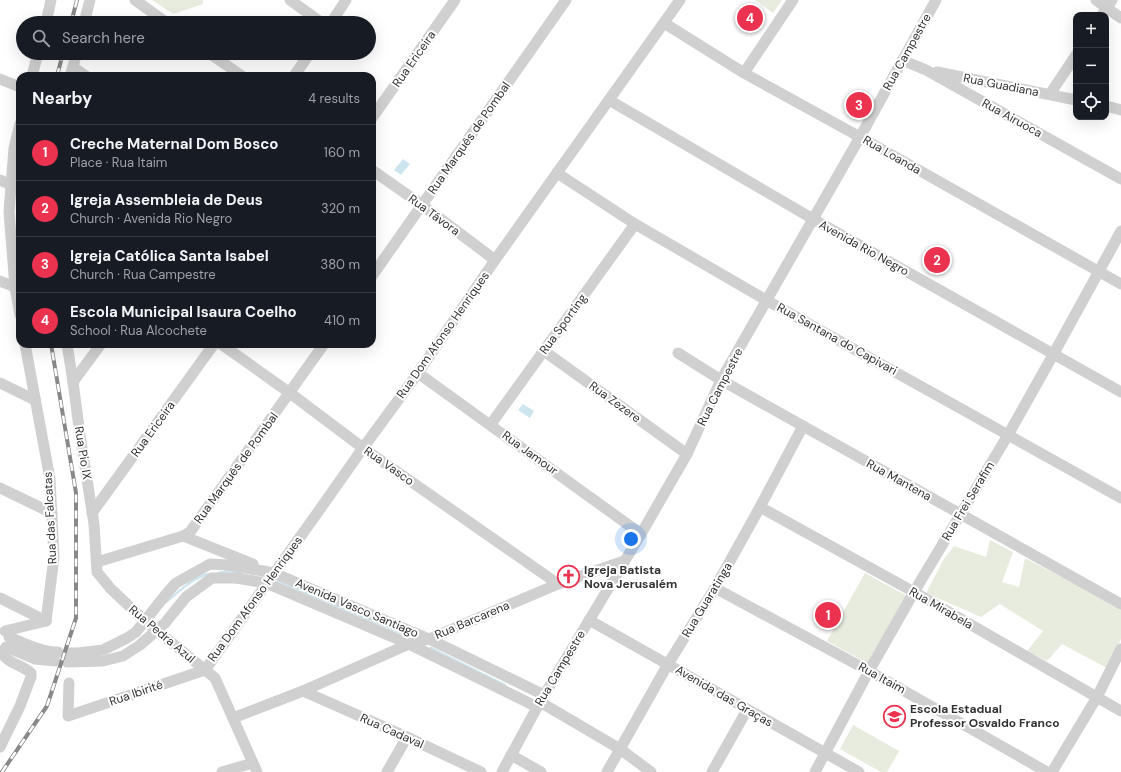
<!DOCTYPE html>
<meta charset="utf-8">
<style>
body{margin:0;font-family:"DM Sans",sans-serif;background:#20242c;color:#f1f3f6}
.controls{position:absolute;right:12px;top:12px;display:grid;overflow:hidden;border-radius:8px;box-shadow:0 4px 16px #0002}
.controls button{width:36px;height:36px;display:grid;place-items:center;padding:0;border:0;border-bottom:1px solid #363941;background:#171b24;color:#f1f3f6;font:20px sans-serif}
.you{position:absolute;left:631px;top:539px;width:14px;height:14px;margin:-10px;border:3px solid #fff;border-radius:50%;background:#1a73e8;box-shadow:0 0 0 6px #1a73e833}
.badge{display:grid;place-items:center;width:26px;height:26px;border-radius:50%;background:#eb3350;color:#fff;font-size:13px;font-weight:700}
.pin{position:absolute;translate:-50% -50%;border:2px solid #fff;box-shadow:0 1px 4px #0006}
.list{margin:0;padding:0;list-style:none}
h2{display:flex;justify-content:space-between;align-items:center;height:52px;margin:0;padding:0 16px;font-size:17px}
h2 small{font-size:13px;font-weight:400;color:#9ea1a6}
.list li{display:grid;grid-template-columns:26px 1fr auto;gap:12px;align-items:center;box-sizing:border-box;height:56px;padding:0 16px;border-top:1px solid #363941}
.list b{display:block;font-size:15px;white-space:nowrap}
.list p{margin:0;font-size:13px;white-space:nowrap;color:#9ea1a6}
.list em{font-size:13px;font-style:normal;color:#9ea1a6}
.icon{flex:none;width:22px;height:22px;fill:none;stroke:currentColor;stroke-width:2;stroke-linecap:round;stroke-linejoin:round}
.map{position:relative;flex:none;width:1121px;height:772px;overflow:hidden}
.search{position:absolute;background:#171b24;box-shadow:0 4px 16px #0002;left:16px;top:16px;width:360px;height:44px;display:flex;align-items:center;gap:10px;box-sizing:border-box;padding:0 14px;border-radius:22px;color:#9ea1a6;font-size:15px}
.panel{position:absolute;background:#171b24;box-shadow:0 4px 16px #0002;left:16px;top:72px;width:360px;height:276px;border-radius:12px}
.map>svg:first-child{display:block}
.green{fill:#e7ecde}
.water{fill:#cde5ef}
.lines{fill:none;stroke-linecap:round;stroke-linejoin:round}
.stream{stroke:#cde5ef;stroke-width:2.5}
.minor{stroke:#d0d0d0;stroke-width:11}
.rail-casing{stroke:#888;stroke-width:4}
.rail{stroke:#fff;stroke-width:2.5;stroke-dasharray:8;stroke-linecap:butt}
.labels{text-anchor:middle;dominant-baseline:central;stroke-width:4;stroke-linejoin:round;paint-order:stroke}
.street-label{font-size:12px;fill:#333;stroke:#fff}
.poi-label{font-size:12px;font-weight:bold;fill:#333;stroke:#fff;text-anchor:start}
</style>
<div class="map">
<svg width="1121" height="772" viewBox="0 0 1121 772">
<rect width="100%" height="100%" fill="#fff"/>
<!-- green -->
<g class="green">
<polygon points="152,0 203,0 203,4 173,14"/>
<polygon points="755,0 782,0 773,13"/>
<polygon points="990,540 1013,552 1002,582 1019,587 1025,558 1121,608 1121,639 1107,668 1062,644 1047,661 1027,651 1043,631 1000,604 981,617 926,593 944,559 954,546 986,557"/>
<polygon points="865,573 907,596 869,664 827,641"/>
<polygon points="853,725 899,751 887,772 881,772 840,749"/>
</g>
<!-- water -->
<g class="water">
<polygon points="403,159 410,164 401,175 394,170"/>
<polygon points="523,404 534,411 530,418 518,410"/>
</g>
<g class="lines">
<!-- stream -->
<g class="stream">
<polyline points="218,573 229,571 242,574"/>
<polyline points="278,581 403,634"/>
<path d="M166 602C179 592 193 577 209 574"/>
<polyline points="431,648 505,685"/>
</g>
<!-- minor -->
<g class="minor">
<polyline points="135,0 167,23"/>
<polyline points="290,0 322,23"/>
<polyline points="1096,0 1121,18"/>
<polyline points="1102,15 1112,0"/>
<polyline points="46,23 51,0"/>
<polyline points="84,23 90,0"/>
<polyline points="331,23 346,0"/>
<polyline points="664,23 744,73 860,137 1121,284"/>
<polyline points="209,53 242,76"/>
<polyline points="902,60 926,70 1121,179"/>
<polyline points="73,67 86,76"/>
<polyline points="937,72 1076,100"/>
<polyline points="744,73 793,0"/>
<polyline points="32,76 38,53"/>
<polyline points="70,76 77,53"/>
<polyline points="294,76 310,53"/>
<polyline points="0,79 20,87"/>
<polyline points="1050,94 1076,55"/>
<polyline points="609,100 813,219 1121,392"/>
<polyline points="1106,106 1121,110"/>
<polyline points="372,118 455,0"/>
<polyline points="20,124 14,148 9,212 15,287 20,315"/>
<polyline points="372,170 422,205 495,260"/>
<polyline points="557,173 635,224 766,300 1121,498"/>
<polyline points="0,180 11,185"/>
<polyline points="372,276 566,0"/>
<polyline points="0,281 15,287"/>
<polyline points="25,344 50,479 54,557 46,621"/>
<polyline points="67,344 73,382 80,435 94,524 97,572 111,589 145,621 215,678 257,772"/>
<polyline points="221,344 290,393 363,448 558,584"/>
<polyline points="544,351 687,454"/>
<polyline points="678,353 721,380 1121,604"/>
<polyline points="418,373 641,534"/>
<polyline points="73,382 101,344"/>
<polyline points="0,383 35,400"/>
<polyline points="491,424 635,224"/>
<polyline points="0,488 52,513"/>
<polyline points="760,507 914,592 1121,711"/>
<polyline points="92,513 214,344"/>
<polyline points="183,536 253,564"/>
<polyline points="97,562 183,536 190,532 324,344"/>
<polyline points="715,588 869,671 1047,772"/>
<polyline points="0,598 46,621"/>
<polyline points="589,620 859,772"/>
<polyline points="5,631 46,621"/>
<path d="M9 637C24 643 41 652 58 652"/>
<polyline points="6,647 35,659 55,661"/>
<polyline points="70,653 78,653 103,650 127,638 136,632 167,593 176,583 210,564 229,565 274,573 429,639 544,695"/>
<polyline points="67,662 103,661 123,656 140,645 165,623 186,597 212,578 236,578 266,583 409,644 537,707"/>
<polyline points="69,683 68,716 205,670 318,512 363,448 418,373 495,260 680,0"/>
<polyline points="303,691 407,737 481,772"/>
<polyline points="540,702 620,749 651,772"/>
<polyline points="233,718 303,691 409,644 429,639 558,584 624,561"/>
<path d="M0 747 20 706 31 677V673C20 663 10 666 0 651"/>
<polyline points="511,755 541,772"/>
<polyline points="222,772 253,763"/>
<polyline points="387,772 407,737"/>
<polyline points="502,772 540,702 641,534 687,454 721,380 860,137 936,0"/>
<polyline points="607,772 668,664 715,588 760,507 803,426"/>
<polyline points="712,772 747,710"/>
<polyline points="815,772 869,671 914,592 1008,435 1053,355 1121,231"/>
<polyline points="1052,772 1097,697 1121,649"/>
</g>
<defs>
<g id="rail">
<polyline points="71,23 77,0"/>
<polyline points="57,76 63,53"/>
<polyline points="2,772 47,706 76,618 76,493 51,344"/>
</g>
</defs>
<!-- rail casing -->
<use href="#rail" class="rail-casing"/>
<!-- rail -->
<use href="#rail" class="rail"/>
</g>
<!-- icons -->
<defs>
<symbol id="church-ring" viewBox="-11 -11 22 22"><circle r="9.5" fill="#fff" stroke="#eb3350" stroke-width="1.5"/><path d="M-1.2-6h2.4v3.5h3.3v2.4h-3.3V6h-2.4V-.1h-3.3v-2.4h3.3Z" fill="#eb3350"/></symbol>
<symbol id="school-ring" viewBox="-11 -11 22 22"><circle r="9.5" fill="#fff" stroke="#eb3350" stroke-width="1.5"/><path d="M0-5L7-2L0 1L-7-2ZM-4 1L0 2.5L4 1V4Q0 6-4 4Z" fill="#eb3350"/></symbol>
</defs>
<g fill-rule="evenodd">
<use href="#church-ring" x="556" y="564" width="25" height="25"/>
<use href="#school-ring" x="882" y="704" width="25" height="25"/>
</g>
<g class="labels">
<!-- street labels -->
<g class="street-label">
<text transform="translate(907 52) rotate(-61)">Rua Campestre</text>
<text transform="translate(414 59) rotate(-55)">Rua Ericeira</text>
<text transform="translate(1001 85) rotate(11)">Rua Guadiana</text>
<text transform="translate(1012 118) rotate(29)">Rua Airuoca</text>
<text transform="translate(469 138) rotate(-55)">Rua Marquês de Pombal</text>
<text transform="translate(892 155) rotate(30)">Rua Loanda</text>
<text transform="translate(434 215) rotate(36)">Rua Távora</text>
<text transform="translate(864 248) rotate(29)">Avenida Rio Negro</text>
<text transform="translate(563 324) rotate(-54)">Rua Sporting</text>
<text transform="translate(443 335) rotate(-55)">Rua Dom Afonso Henriques</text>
<text transform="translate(837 339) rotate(29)">Rua Santana do Capivari</text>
<text transform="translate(720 387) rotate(-63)">Rua Campestre</text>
<text transform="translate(615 402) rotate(36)">Rua Zezere</text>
<text transform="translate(153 429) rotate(-54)">Rua Ericeira</text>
<text transform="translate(83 453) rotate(81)">Rua Pio IX</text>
<text transform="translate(530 453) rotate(36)">Rua Jamour</text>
<text transform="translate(389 466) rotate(35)">Rua Vasco</text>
<text transform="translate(236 468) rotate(-54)">Rua Marquês de Pombal</text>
<text transform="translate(899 480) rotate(29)">Rua Mantena</text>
<text transform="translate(968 501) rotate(-59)">Rua Frei Serafim</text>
<text transform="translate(50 518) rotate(-93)">Rua das Falcatas</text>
<text transform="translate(255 599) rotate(-54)">Rua Dom Afonso Henriques</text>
<text transform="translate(707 600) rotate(-59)">Rua Guaratinga</text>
<text transform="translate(357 608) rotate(23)">Avenida Vasco Santiago</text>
<text transform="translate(941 608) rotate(30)">Rua Mirabela</text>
<text transform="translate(472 620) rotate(-23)">Rua Barcarena</text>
<text transform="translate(162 634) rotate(40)">Rua Pedra Azul</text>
<text transform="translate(560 668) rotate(-59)">Rua Campestre</text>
<text transform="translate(882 678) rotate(29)">Rua Itaim</text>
<text transform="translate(136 693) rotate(-19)">Rua Ibirité</text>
<text transform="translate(724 696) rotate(30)">Avenida das Graças</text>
<text transform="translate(392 731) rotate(24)">Rua Cadaval</text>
</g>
<!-- poi labels -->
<g class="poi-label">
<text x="584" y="570">Igreja Batista<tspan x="584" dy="14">Nova Jerusalém</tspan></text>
<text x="910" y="709">Escola Estadual<tspan x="910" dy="14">Professor Osvaldo Franco</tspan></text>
</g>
</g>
</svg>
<div class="controls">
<button>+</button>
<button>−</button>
<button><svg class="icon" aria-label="locate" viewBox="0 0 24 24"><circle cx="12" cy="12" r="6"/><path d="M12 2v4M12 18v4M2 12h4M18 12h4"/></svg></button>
</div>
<div class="you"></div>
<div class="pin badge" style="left:828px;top:615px">1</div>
<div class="pin badge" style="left:937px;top:260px">2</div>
<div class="pin badge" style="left:859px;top:105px">3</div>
<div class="pin badge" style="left:750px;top:18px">4</div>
<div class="search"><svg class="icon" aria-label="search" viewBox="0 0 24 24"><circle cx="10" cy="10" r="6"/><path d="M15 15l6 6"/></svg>Search here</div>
<section class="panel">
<h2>Nearby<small>4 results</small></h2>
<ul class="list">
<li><span class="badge">1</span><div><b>Creche Maternal Dom Bosco</b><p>Place · Rua Itaim</p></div><em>160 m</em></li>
<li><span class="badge">2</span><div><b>Igreja Assembleia de Deus</b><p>Church · Avenida Rio Negro</p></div><em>320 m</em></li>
<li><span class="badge">3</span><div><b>Igreja Católica Santa Isabel</b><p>Church · Rua Campestre</p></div><em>380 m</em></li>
<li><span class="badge">4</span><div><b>Escola Municipal Isaura Coelho</b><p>School · Rua Alcochete</p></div><em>410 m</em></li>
</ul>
</section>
</div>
